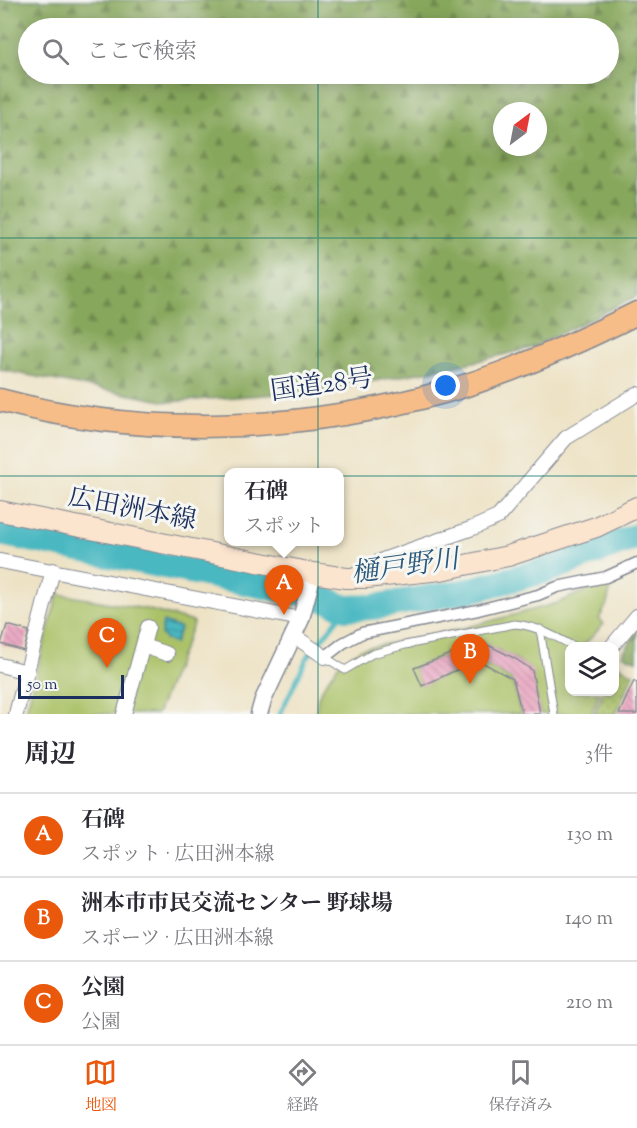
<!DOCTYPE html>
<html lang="ja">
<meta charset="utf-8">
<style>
body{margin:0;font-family:"Sorts Mill Goudy","Noto Serif JP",serif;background:#f7f7f7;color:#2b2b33}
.controls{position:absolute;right:18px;bottom:18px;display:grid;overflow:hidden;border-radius:12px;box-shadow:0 3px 15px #0003}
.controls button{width:54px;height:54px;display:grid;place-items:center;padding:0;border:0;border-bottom:2px solid #e1e1e2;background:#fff;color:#2b2b33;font:30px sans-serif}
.compass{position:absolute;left:493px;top:102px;width:54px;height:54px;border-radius:50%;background:#fff;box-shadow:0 3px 15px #0003;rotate:32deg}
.scale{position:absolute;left:18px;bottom:15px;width:106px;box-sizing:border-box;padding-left:6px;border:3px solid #1b2f5e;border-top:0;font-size:16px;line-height:21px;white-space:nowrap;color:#1b2f5e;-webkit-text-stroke:4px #f6f6f2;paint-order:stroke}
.you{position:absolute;left:446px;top:386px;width:21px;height:21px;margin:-15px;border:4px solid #fff;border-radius:50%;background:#1a73e8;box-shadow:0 0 0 9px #1a73e833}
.badge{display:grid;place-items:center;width:39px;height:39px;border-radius:50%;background:#ea580c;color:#fff;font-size:20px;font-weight:700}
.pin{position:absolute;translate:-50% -50px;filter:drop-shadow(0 2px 3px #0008)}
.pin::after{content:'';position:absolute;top:32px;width:21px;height:18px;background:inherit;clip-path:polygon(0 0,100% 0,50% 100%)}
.popup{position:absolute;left:224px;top:468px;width:120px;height:78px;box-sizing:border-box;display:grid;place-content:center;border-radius:12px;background:#fff;filter:drop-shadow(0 2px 4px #0005);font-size:20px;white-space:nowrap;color:#7c7c81}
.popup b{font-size:22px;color:#2b2b33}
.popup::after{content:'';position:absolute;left:50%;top:100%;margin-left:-12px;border:12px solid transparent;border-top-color:#fff}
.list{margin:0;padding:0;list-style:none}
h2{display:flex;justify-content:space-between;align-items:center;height:78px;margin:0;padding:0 24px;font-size:26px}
h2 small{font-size:20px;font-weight:400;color:#7c7c81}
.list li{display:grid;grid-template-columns:39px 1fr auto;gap:18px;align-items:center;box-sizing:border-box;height:84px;padding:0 24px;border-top:2px solid #e1e1e2}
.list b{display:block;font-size:22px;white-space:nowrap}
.list p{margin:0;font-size:20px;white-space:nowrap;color:#7c7c81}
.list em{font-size:20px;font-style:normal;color:#7c7c81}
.icon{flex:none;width:33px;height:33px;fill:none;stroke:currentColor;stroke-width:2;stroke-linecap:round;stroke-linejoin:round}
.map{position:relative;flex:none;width:637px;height:714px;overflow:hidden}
.search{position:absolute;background:#fff;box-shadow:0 3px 15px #0003;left:18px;right:18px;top:18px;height:66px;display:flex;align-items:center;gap:15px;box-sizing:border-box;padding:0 21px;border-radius:33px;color:#7c7c81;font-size:22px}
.sheet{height:330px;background:#fff}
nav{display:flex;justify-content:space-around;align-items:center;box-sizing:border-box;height:84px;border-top:2px solid #e1e1e2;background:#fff;font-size:16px;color:#7c7c81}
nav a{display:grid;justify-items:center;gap:3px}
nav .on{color:#ea580c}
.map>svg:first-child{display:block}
.grass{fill:url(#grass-dots);stroke:#627862;stroke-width:1.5}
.forest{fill:url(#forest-firs);stroke:#516b5c;stroke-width:1.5;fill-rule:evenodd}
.green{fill:#aac166;stroke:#627862;stroke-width:1.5}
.water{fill:url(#water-rules);stroke:#327490;stroke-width:1.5}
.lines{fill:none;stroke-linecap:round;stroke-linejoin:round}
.stream{stroke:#49b8c1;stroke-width:4.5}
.river{stroke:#49b8c1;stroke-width:26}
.building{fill:url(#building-back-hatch)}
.service-casing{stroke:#848891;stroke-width:9}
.pedestrian-casing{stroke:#848891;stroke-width:13}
.minor-casing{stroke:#848891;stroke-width:16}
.tertiary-casing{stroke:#848891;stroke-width:19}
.secondary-casing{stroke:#848891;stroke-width:22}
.trunk-casing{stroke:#848891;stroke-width:25}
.service{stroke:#fff;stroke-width:7}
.pedestrian{stroke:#fff;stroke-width:10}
.minor{stroke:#fff;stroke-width:14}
.tertiary{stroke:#fff;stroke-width:16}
.secondary{stroke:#fce5cf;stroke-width:20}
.trunk{stroke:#f7bd88;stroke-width:22}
.grid{fill:none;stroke:#0f766e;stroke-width:1.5;stroke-opacity:0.55}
.labels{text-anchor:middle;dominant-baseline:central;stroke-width:6;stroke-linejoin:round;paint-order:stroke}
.street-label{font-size:26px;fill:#1b2f5e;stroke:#f6f6f2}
.water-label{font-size:27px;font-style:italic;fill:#29587c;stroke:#f6f6f2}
</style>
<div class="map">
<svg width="637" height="714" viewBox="0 0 637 714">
<defs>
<pattern id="grass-dots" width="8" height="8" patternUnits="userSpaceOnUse" patternTransform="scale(1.5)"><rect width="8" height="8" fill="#aac166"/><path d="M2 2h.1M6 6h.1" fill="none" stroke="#8a9d57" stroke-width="1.8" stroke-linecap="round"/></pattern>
<pattern id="forest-firs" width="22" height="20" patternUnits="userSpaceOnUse" patternTransform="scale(1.5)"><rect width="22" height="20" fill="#87a75b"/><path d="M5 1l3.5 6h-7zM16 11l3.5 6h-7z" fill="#6e884e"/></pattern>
<pattern id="water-rules" width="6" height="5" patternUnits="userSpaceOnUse" patternTransform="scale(1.5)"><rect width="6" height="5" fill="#49b8c1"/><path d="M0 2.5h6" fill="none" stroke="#3c96a0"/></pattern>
<pattern id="building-back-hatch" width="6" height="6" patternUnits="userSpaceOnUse" patternTransform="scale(1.5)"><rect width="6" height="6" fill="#e9a0bd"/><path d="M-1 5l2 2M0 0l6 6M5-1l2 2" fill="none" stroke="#bc839d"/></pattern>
</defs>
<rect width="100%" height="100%" fill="#f6f6f2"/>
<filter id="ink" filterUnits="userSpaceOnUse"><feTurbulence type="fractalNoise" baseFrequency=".0167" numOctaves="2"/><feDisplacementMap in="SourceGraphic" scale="12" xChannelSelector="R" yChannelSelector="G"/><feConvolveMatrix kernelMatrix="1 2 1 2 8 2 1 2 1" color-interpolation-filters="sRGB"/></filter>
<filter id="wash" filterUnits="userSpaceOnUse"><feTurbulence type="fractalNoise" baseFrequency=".008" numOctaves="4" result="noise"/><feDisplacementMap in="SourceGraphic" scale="24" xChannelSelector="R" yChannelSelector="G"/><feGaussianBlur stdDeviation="1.35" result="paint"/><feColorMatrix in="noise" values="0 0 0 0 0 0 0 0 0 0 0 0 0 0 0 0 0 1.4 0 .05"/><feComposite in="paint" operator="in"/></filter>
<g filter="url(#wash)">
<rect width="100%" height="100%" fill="#ede2c4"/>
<!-- grass -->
<polygon class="grass" points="615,663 633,674 616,714 594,714 603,692 614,692"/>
<!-- forest -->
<g class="forest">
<path d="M0 0H637V296L531 348 457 366 319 391 168 402 0 370ZM28 28H608V74H28ZM502 111H538V147H502Z"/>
<polygon points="637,631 637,661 622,655"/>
</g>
<!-- green -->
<g class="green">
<polygon points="611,586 607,604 599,619 604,624 585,644 586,646 570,646 570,692 600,692 591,714 540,714 531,670 514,658 482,642 414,668 422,685 479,661 512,680 521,714 316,714 318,697 325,684 339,664 361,649 457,630 558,603 589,589"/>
<polygon points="58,594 146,609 194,622 157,714 25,714"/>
</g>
<!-- water -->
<polygon class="water" points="163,622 180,628 175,644 166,640 161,634"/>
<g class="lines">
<!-- stream -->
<polyline class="stream" points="280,714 307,658 346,608"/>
<!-- river -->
<polyline class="river" points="0,533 319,597 346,608 374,607 463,592 548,570 637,536"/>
</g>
<g id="blocks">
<!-- building -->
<g class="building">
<polygon points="7,625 29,631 24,651 1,644"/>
<polygon points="482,642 514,658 532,670 540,714 522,714 513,679 478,660 422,686 414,668"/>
<polygon points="634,681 637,683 637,714 619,714"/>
</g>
</g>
</g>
<g filter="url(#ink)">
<use href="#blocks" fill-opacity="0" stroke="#848891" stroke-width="1.5"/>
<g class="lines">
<defs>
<g id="service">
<polyline points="540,629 554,714"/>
<path d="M325 657 345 670 372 654 405 645 515 624C537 626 554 636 573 646"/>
</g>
<polyline id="pedestrian" points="325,657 343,643 362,633 478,610 538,595 557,587 606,577 637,563"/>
<g id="minor">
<polyline points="0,561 301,619"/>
<polyline points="351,576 385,559 473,528 498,517 566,438 637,394"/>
<polyline points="294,636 325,657"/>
<polyline points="143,646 167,654"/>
<polyline points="612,646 637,616"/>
<polyline points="0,665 27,672"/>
<polyline points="16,714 53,570"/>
<polyline points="124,714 148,627"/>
</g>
<polyline id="tertiary" points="259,714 263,700 301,619 313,573"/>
<polyline id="secondary" points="0,511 313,573 346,578 366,578 441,570 508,556 596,527 637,507"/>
<path id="trunk" d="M0 400C145 439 300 432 444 392 511 373 575 344 637 313"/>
</defs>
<!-- service casing -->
<use href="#service" class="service-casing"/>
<!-- pedestrian casing -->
<use href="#pedestrian" class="pedestrian-casing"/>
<!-- minor casing -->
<use href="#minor" class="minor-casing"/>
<!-- tertiary casing -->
<use href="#tertiary" class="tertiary-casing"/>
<!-- secondary casing -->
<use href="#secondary" class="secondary-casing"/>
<!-- trunk casing -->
<use href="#trunk" class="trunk-casing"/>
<!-- service -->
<use href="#service" class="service"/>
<!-- pedestrian -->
<use href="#pedestrian" class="pedestrian"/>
<!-- minor -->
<use href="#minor" class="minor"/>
<!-- tertiary -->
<use href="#tertiary" class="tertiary"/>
<!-- secondary -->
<use href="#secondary" class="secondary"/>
<!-- trunk -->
<use href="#trunk" class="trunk"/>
</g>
</g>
<!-- grid -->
<path class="grid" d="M318 0V28M318 74V714M0 238H637M0 476H637"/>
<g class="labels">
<!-- street labels -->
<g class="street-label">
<text transform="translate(322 386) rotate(-8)">国道28号</text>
<text transform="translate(132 510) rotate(11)">広田洲本線</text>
</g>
<!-- water labels -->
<g class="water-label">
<text transform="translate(405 568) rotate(-8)">樋戸野川</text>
</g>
</g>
</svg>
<div class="controls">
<button><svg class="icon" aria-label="layers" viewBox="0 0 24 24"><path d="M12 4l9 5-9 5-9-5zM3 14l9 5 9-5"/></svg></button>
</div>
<svg class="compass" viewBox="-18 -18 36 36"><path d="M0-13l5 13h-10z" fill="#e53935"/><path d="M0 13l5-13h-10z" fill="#7c7c81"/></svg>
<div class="scale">50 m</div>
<div class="you"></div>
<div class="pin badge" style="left:284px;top:615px">A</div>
<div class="popup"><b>石碑</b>スポット</div>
<div class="pin badge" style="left:470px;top:684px">B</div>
<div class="pin badge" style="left:107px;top:668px">C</div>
<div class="search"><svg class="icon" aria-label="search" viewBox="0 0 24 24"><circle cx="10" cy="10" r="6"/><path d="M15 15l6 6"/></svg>ここで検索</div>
</div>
<section class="sheet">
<h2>周辺<small>3件</small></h2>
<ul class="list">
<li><span class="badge">A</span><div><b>石碑</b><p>スポット · 広田洲本線</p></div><em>130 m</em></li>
<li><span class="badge">B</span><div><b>洲本市市民交流センター 野球場</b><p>スポーツ · 広田洲本線</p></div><em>140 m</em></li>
<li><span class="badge">C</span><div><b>公園</b><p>公園</p></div><em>210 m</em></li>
</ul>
</section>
<nav>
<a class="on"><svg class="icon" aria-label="map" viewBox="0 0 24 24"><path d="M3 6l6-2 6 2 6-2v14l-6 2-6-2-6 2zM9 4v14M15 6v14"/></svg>地図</a>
<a><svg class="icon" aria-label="directions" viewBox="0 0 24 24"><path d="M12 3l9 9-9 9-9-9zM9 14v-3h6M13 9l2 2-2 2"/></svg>経路</a>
<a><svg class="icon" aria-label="saved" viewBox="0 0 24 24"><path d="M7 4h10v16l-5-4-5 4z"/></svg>保存済み</a>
</nav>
